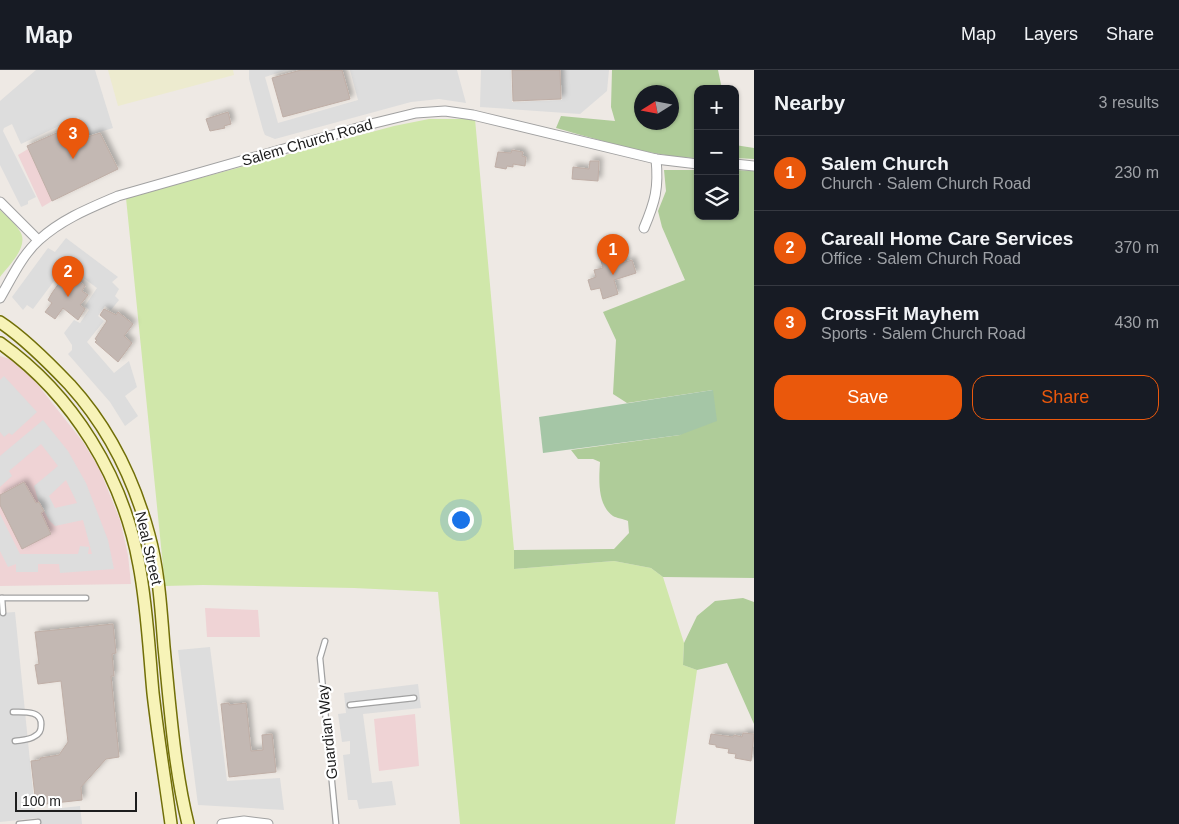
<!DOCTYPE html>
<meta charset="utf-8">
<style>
body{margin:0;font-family:Arial,sans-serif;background:#242831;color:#f1f3f6}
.controls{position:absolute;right:15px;top:15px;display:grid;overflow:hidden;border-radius:10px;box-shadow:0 1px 4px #0004}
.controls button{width:45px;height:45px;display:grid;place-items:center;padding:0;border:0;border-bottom:1px solid #363941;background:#171b24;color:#f1f3f6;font:25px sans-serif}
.compass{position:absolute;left:634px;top:15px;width:45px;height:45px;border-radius:50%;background:#171b24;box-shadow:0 1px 4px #0004;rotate:259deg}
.scale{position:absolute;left:15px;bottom:12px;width:122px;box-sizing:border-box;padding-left:5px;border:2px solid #1d1d1d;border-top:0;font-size:14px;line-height:18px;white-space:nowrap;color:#1d1d1d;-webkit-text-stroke:4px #fff;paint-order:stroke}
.you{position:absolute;left:460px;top:449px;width:18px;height:18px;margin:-12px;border:4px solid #fff;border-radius:50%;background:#1a73e8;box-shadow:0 0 0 8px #1a73e833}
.badge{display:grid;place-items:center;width:32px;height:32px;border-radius:50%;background:#ea580c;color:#fff;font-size:16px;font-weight:700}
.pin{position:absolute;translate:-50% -41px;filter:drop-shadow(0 1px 2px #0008)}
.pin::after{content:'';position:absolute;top:26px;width:18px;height:15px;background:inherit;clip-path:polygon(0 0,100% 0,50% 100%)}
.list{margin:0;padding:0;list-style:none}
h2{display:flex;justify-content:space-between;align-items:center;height:65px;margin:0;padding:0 20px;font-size:21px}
h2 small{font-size:16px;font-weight:400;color:#9ea1a6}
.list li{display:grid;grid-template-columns:32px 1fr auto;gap:15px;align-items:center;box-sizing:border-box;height:75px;padding:0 20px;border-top:1px solid #363941}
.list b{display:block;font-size:19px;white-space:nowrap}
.list p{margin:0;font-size:16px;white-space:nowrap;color:#9ea1a6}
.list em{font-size:16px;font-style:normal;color:#9ea1a6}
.actions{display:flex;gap:10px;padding:15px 20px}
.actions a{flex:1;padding:11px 0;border:1px solid #ea580c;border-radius:15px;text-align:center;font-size:18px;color:#ea580c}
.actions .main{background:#ea580c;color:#fff}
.icon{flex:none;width:28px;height:28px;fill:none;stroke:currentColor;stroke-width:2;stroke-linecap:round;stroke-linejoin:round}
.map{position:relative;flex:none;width:754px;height:754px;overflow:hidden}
header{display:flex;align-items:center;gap:30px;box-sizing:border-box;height:70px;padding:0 25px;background:#171b24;border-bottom:1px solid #363941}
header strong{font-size:24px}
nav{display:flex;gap:28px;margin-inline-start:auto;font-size:18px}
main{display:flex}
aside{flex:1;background:#171b24}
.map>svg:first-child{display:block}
.commercial{fill:#efd3d5}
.farmland{fill:#edebcf}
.grass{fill:#d0e7aa}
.forest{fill:#afcc99;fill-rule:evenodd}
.cemetery{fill:#a5c6a6}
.parking{fill:#ddd;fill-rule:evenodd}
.building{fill:#c3b8b3;stroke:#bfaea6;filter:url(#shadow)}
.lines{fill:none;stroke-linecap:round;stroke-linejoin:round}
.service-casing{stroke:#a1a1a1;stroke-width:7}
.minor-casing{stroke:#a1a1a1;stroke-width:11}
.secondary-casing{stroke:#716f08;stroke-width:14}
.service{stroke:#fff;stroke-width:4.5}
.minor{stroke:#fff;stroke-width:9}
.secondary{stroke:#f7f3b8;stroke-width:11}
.labels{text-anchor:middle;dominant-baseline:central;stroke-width:4.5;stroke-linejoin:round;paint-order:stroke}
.street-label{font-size:15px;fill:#1d1d1d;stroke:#fff}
</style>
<header>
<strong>Map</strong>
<nav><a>Map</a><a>Layers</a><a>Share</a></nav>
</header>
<main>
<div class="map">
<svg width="754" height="754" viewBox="0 0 754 754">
<defs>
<filter id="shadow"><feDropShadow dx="3.5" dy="-3.5" stdDeviation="2.5" flood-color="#0004"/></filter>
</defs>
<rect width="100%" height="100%" fill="#eee9e4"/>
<!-- commercial -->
<g class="commercial">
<polygon points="28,79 52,131 42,137 18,85"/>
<polygon points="0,286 10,289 34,310 83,372 99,398 120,450 128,485 131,514 0,516"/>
<polygon points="205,538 258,540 260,567 207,567"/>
<polygon points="415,644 419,696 379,701 374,649"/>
</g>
<!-- farmland -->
<polygon class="farmland" points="108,0 233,0 234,5 118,36"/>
<!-- grass -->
<g class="grass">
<polygon points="429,49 475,49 514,480 514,499 614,491 651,498 663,507 684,573 683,595 697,600 675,754 460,754 438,522 354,518 203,515 165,516 126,128 394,56"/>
<path d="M0 140C6 146 14 152 19 160 31 175 9 195 0 207Z"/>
</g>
<!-- forest -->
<g class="forest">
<path d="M612 0H718L722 19H698V88C652 87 600 70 556 58L561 46 615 51 611 37ZM672 22V52H642V22Z"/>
<polygon points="735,75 754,78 754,89 735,88"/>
<path d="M664 100H698V146H735V100L754 101V508L663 507 651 498 614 491 514 499V480L614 479 629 463 628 451C624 449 616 448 613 446 597 435 599 409 600 392L593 389H578L571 380 680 365 713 320 627 333 613 324 616 270 603 242 685 210 662 157 658 141 666 121Z"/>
<polygon points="743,528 754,532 754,654 727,593 697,600 683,595 684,573 697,546 715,531"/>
</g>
<!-- cemetery -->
<polygon class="cemetery" points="713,320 717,351 680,365 543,383 539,347"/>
<!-- parking -->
<g class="parking">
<polygon points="36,0 95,0 113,58 87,66 78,47 21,74 12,54 4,58 3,61 36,127 28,131 28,134 21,137 0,95 0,31"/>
<polygon points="249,0 287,0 265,7 278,53 358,30 350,0 457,0 466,33 439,29 411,32 275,69 265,65 263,60 249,9"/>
<polygon points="481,0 511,0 512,32 562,30 561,0 609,0 607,21 580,44 480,37"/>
<polygon points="66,168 118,207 112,212 119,219 115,226 119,230 111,240 105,236 98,246 104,251 87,272 114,303 129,291 137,317 125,326 138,346 125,356 110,332 68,284 72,280 72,275 64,263 74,250 80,253 89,240 85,236 97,218 66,195 33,239 27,235 23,240 12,227 48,178 55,182"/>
<polygon points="4,306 37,342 12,365 9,363 4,367 0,362 0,310"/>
<path d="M43 350 68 381 86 413 108 470 114 499 60 503 59 494H38V502H16V494L8 497 0 481V444L20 484H78L80 476 89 477 88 484H92L83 450 55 456 49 450 38 430 34 416 58 396 41 374 9 401 12 406 0 417V386ZM66 410 77 433 55 438 49 426Z"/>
<polygon points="15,542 35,741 80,736 82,754 38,754 37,748 0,752 0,543"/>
<polygon points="210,577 227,711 280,708 284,740 198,735 178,580"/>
<polygon points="418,614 421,638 363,644 372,713 392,711 396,735 359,739 357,730 348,730 343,685 350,684 350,671 342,672 338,644 346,643 344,623"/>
</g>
<!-- building -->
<g class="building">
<polygon points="301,0 342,0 350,29 283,47 272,8"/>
<polygon points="512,0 560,0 561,29 513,31"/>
<polygon points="228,42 231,54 224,56 225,58 210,61 206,49"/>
<polygon points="80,56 87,67 100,63 118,99 52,131 27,76 61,61 62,63"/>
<polygon points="512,80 523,82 522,86 526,87 525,96 513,94 513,97 507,96 506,99 495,97 498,82 511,83"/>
<polygon points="590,91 599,91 598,111 572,109 573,97 589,99"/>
<polygon points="618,182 622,193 632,190 636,203 614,210 618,224 603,229 600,218 591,220 588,210 596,207 594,200 603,198 600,187"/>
<polygon points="67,202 85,216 82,221 88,225 80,235 85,239 78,250 63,238 55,249 45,242 52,233 48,230 52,223"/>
<polygon points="104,239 116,245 118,242 133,254 124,266 132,273 118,292 95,272 97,270 95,269 107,251 100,245"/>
<polygon points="24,412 36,433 39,432 44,441 41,443 51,464 22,479 0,435 0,425"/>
<polygon points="113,554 116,583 112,584 114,606 111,606 119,687 106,689 81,717 82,730 36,735 31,691 40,690 40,688 59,685 68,672 61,611 38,614 35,595 39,594 35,562"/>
<polygon points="229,633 229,635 246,633 251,681 263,680 262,665 272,664 276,702 229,707 221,634"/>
<polygon points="743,663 754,664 751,691 735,688 736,684 728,683 729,679 716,677 716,675 709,674 711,664 733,667 734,665 742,667"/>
</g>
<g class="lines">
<defs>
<g id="service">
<polyline points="0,528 86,528"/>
<polyline points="2,528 3,543"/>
<polyline points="325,571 320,588 336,754"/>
<polyline points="350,635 414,628"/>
<path d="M13 642C23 642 43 640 41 656 41 660 39 664 35 666 30 670 21 670 15 671"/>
<polyline points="19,754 38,752"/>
</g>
<g id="minor">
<polyline points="735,94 754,96"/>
<polyline points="0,132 38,170"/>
<path d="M644 158C655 132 659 118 656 89"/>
<path d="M0 228C11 209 22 185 39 170 62 149 90 138 118 126L375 53 416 43 445 41 473 45 656 89 698 94"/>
<polyline points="222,754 244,751 268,754"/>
</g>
<g id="secondary">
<path d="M0 252C23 267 51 295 70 315 109 358 134 409 149 465 159 501 161 540 164 577 170 636 174 697 188 754"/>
<path d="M0 273C73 325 123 406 139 495 147 536 149 580 153 623 158 667 165 710 171 754"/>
</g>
</defs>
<!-- service casing -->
<use href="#service" class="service-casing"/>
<!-- minor casing -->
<use href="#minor" class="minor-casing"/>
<!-- secondary casing -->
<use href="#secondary" class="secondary-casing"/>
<!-- service -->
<use href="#service" class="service"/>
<!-- minor -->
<use href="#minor" class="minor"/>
<!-- secondary -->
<use href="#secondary" class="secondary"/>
</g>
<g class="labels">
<!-- street labels -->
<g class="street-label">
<text transform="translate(307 72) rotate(-16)">Salem Church Road</text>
<text transform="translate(149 478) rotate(77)">Neal Street</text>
<text transform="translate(327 662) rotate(-96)">Guardian Way</text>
</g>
</g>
</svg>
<div class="controls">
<button>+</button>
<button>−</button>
<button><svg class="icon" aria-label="layers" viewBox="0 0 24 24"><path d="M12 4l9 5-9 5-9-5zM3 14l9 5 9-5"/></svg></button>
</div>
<svg class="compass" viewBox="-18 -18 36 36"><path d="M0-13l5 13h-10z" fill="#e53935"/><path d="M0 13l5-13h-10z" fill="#9ea1a6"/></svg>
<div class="scale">100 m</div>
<div class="you"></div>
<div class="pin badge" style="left:613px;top:205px">1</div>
<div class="pin badge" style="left:68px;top:227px">2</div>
<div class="pin badge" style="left:73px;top:89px">3</div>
</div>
<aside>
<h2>Nearby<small>3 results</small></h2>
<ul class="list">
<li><span class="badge">1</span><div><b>Salem Church</b><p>Church · Salem Church Road</p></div><em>230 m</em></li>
<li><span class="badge">2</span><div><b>Careall Home Care Services</b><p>Office · Salem Church Road</p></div><em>370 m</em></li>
<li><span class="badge">3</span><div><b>CrossFit Mayhem</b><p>Sports · Salem Church Road</p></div><em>430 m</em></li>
</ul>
<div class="actions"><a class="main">Save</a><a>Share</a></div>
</aside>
</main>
